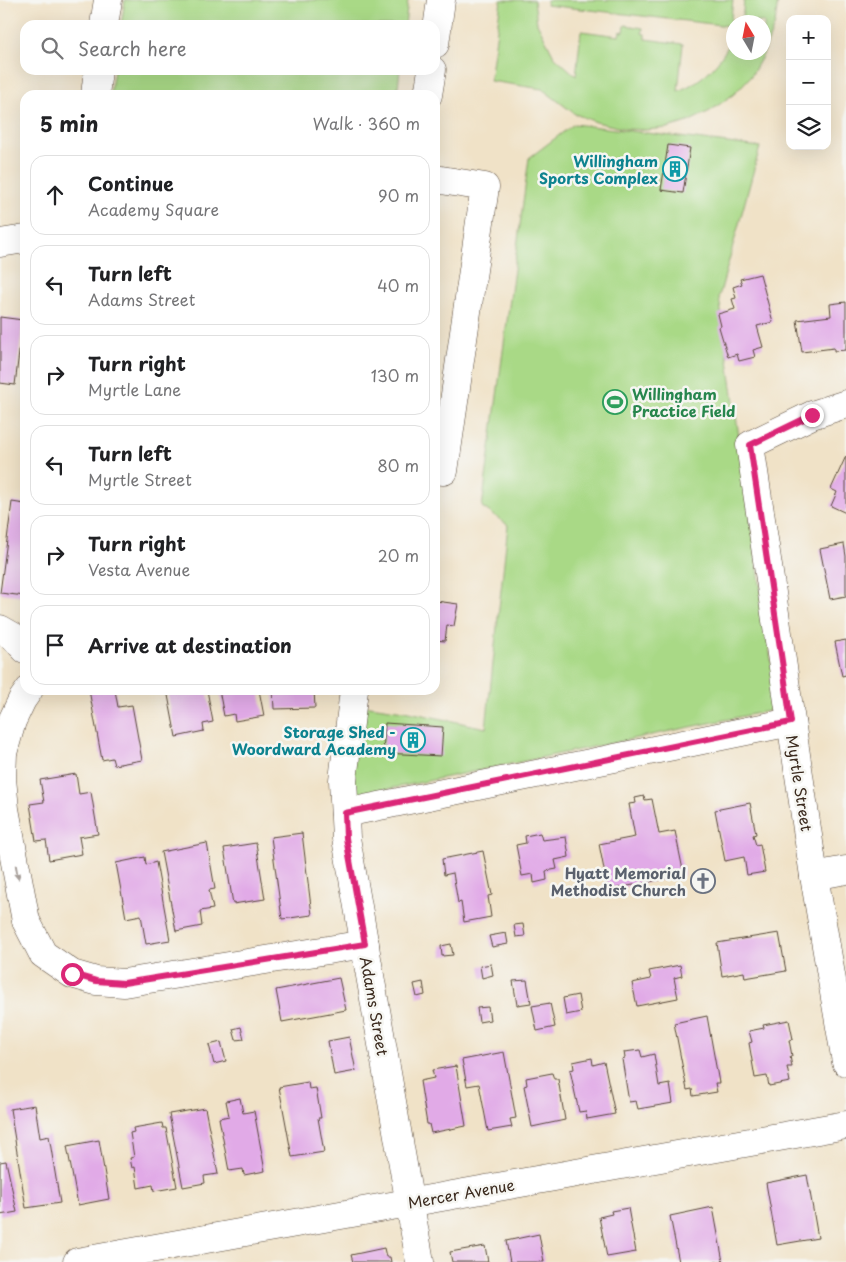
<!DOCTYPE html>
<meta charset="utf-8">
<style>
body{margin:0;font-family:"Playpen Sans",sans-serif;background:#f6f6f6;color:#202124}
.controls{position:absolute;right:15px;top:15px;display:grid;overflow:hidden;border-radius:10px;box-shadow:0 5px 20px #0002}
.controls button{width:45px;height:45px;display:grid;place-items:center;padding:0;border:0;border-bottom:1px solid #e0e0e0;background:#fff;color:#202124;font:25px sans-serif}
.compass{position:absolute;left:726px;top:15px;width:45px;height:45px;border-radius:50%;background:#fff;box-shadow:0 5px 20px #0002;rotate:350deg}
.stop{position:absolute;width:15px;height:15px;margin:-11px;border:4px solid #db2777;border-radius:50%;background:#fff}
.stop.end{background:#db2777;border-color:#fff;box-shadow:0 1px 5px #0008}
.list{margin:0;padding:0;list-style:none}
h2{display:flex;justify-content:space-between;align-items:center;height:65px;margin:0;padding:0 20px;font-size:21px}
h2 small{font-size:16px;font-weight:400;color:#757577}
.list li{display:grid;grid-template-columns:32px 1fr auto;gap:15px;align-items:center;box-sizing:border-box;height:80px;margin:0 10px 10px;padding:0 10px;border:1px solid #e0e0e0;border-radius:15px}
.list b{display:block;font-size:19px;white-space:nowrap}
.list p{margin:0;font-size:16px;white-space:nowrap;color:#757577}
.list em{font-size:16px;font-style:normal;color:#757577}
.icon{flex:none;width:28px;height:28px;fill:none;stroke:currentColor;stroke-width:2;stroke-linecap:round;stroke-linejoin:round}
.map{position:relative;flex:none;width:846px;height:1262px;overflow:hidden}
.search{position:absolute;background:#fff;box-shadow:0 5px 20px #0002;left:20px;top:20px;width:420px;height:55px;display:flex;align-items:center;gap:12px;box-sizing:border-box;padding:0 18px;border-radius:15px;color:#757577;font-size:19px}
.panel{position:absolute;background:#fff;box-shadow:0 5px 20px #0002;left:20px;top:90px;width:420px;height:605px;border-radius:15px}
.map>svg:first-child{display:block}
.green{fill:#a9d986;stroke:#728252}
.building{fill:#e1aae7}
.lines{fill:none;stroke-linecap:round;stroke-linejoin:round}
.minor-casing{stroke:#564637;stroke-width:29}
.minor{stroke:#fff;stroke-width:28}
.oneway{fill:#a79f9a}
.route{stroke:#db2777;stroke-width:6}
.labels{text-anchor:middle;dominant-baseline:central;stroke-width:5;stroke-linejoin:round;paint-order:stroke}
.culture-label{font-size:15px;font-weight:bold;fill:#0d838f;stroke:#f6f6f2;text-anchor:end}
.leisure-label{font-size:15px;font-weight:bold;fill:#27864d;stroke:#f6f6f2;text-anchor:start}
.street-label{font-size:15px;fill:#3b2a1e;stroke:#f6f6f2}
.worship-label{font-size:15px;font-weight:bold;fill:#5b616d;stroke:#f6f6f2;text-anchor:end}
</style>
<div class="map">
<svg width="846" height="1262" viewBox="0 0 846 1262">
<rect width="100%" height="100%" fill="#f6f6f2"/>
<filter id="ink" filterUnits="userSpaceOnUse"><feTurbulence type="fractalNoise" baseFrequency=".02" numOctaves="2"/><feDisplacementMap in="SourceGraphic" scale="10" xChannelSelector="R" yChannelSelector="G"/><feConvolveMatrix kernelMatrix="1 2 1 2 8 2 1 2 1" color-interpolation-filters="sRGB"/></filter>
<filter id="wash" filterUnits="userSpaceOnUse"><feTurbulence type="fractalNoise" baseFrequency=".0096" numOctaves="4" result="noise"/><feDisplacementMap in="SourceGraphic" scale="20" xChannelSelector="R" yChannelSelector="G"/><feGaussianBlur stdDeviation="1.12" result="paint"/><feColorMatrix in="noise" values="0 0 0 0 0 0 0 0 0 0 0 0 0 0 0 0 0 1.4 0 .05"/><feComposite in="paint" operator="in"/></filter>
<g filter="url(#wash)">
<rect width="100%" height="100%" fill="#f0e2c7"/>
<!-- green -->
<g class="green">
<polygon points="125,0 408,0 405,25 121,25"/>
<path d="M501 0H534L537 23 554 56 576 76 581 31 619 36 620 31 624 32 625 25 643 28 642 33 645 34V39L683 44 678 91C704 81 721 62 733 37L734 52H764V22H740L743 12 744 0H778L775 24 763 55 751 76 734 94 710 111 688 122 667 128 645 130 626 129 596 122 575 114 542 89 490 81Z"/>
<polygon points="547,0 733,0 730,26 546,5"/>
<polygon points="114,70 400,70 397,95 110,95"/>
<polygon points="574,124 760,147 719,297 778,709 345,798 356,704 404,711 486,728 508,525 482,507 529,158"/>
</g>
<g id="blocks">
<!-- building -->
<g class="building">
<polygon points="668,145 690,148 683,193 661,190"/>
<polygon points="760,274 773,322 757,326 763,347 753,350 755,357 739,361 737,354 728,357 719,327 721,326 718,314 735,309 732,299 736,298 733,287 742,284 740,279"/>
<polygon points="846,302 846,350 834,351 834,348 802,352 797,320 831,316 830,304"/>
<polygon points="0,317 23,320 15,385 0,383"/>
<polygon points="846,456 846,513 831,506 837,492 831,489"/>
<polygon points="12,502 25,504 25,596 0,593"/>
<polygon points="844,544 846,556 846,596 830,599 820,549"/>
<polygon points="436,601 458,604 454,626 447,625 445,641 435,640 435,604"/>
<polygon points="846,640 846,675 842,676 835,642"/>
<polygon points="89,690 115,690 118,707 132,705 142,760 114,765 112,758 102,760"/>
<polygon points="167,690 207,690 213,722 203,724 204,731 176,737"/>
<polygon points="219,690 259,690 264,716 235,721 234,714 224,716"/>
<polygon points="273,690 314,690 315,708 274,709"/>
<polygon points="385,723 443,727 441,756 383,753"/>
<polygon points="76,774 79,794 91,792 98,834 79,837 82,854 49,860 46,840 36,841 30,804 44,802 40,780"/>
<polygon points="644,796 645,800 652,799 659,834 675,831 684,875 608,890 599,844 635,837 629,804 636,803 635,798"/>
<polygon points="750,803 756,834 753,835 756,845 760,844 765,872 747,875 744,857 725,861 715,810"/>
<polygon points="302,833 312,915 282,919 271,837"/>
<polygon points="540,833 542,840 566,837 569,857 555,860 557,869 546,871 547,880 534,883 533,874 522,876 516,845 526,843 525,836"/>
<polygon points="207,843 215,889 209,890 213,909 200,911 202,926 176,931 161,852"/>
<polygon points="256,843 265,899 233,904 224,848"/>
<polygon points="483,851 492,895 488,896 491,917 464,922 461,902 458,903 453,873 444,875 442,859"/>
<polygon points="145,857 146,865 156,862 170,940 146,944 141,915 126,918 116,863"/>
<polygon points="523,924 525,936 516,937 514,925"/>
<polygon points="506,933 508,944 492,947 489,936"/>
<polygon points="779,933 786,971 745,978 744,972 722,976 717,943"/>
<polygon points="451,944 453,955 442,956 441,946"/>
<polygon points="491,964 493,975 482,978 480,966"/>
<polygon points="680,965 682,976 674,978 678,998 637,1006 632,983 651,979 649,971"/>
<polygon points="339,978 346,1010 282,1022 276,990"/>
<polygon points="527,980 531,1003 517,1005 513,981"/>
<polygon points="423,982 425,995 417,997 414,984"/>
<polygon points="578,995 581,1012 566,1015 563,998"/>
<polygon points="550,1003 555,1027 537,1031 532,1006"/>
<polygon points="488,1007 490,1020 479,1022 477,1008"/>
<polygon points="707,1016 719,1083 715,1083 717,1092 693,1096 692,1089 687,1090 674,1023"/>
<polygon points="789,1020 793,1039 789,1040 792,1056 790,1056 792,1067 787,1067 790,1082 769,1086 767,1076 755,1078 749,1043 752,1042 749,1031 764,1028 763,1025"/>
<polygon points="241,1027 244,1039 236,1040 233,1029"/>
<polygon points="349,1037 356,1071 334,1075 328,1041"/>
<polygon points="221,1042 226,1061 214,1064 209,1045"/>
<polygon points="640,1050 642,1057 654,1054 659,1086 670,1084 673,1103 638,1109 636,1101 629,1102 622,1059 625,1058 624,1052"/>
<polygon points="504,1052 516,1118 510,1119 512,1127 488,1131 479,1084 467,1086 462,1060"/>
<polygon points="592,1058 593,1065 604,1062 615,1114 587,1119 586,1111 579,1112 570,1070 574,1069 573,1062"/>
<polygon points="456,1066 466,1126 431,1133 429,1124 427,1124 420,1081 434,1078 432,1070"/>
<polygon points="552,1073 554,1079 558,1079 565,1120 532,1127 524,1086 527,1085 526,1078"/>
<polygon points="308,1082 309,1089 316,1088 321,1118 318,1118 324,1152 292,1157 279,1087"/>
<polygon points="240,1098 243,1113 254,1111 265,1171 244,1175 243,1169 229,1171 219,1118 229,1116 226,1101"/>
<polygon points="35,1105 40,1138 49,1136 60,1203 26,1208 10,1109"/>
<polygon points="205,1108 218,1174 204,1176 205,1183 183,1187 169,1114"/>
<polygon points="162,1123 163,1128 166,1128 177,1187 154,1191 153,1185 138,1188 135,1167 132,1168 130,1158 134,1157 130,1133 134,1132 133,1128"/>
<polygon points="99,1140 109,1199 78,1205 67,1146"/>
<polygon points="6,1161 17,1212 0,1215 0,1162"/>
<polygon points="807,1175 818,1238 777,1245 766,1183"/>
<polygon points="713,1207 723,1262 679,1262 670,1216"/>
<polygon points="628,1208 636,1252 607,1257 599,1217 612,1214 611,1211"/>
<polygon points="539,1234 544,1262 510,1262 506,1241"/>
<polygon points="485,1246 488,1262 452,1262 450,1252"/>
<polygon points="384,1248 386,1257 390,1257 391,1262 353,1262 351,1255"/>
</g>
</g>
</g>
<g filter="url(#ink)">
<use href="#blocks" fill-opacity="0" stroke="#564637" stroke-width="1"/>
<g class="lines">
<defs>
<g id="minor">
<polyline points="104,25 108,0"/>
<polyline points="435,44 441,0"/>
<polyline points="95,95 98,70"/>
<polyline points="428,95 432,70"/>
<polyline points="435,179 485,187 444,471 435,470"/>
<polyline points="0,243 25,239"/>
<polyline points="846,404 812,415 750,445 814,876 846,1062"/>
<polyline points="0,629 14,637 25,649"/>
<polyline points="29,690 22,700 12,721 3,753 2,779 5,809 26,921 43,954 72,974 96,981 124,983 365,944"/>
<polyline points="354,690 343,780 346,838 420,1262"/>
<polyline points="345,813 791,722"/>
<polyline points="814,876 846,870"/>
<polyline points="77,1262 846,1125"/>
</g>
</defs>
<!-- minor casing -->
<use href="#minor" class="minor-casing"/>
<!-- minor -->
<use href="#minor" class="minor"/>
</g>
<!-- one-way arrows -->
<defs><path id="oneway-solid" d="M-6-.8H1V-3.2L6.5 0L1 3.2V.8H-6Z" transform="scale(1.25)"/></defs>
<use class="oneway" href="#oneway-solid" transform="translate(17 872) rotate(80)"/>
</g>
<g class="lines" filter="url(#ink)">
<!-- route -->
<polyline class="route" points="72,974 96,981 124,983 365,944 346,838 345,813 791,722 750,445 812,415"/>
</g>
<!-- icons -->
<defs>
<symbol id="building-ring" viewBox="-11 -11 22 22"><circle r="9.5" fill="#f6f6f2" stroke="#0f9aa8" stroke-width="1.5"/><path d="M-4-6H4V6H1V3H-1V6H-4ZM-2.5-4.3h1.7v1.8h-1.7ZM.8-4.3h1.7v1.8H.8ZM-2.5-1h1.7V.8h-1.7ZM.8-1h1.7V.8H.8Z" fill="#0f9aa8"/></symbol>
<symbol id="stadium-ring" viewBox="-11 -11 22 22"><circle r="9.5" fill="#f6f6f2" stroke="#2e9e5b" stroke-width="1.5"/><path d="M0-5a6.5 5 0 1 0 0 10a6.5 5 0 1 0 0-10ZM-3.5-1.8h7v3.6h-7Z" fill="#2e9e5b"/></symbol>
<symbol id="church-ring" viewBox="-11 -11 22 22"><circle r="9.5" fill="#f6f6f2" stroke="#6b7280" stroke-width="1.5"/><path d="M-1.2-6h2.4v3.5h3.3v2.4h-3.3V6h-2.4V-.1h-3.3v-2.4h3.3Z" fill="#6b7280"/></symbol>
</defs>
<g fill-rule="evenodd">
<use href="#building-ring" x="661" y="155" width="28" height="28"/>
<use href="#stadium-ring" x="601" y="388" width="28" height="28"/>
<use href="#building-ring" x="399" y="726" width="28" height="28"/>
<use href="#church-ring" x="689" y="867" width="28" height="28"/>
</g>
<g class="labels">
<!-- culture labels -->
<g class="culture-label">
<text x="658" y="160">Willingham<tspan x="658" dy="17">Sports Complex</tspan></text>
<text x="396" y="731">Storage Shed -<tspan x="396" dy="17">Woordward Academy</tspan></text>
</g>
<!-- leisure labels -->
<g class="leisure-label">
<text x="632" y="393">Willingham<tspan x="632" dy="17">Practice Field</tspan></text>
</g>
<!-- street labels -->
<g class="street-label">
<text transform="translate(800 783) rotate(81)">Myrtle Street</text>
<text transform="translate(375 1006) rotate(80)">Adams Street</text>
<text transform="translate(461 1193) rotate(-10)">Mercer Avenue</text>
</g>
<!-- worship labels -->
<g class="worship-label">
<text x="686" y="872">Hyatt Memorial<tspan x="686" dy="17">Methodist Church</tspan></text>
</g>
</g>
</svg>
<div class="controls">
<button>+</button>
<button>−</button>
<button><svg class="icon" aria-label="layers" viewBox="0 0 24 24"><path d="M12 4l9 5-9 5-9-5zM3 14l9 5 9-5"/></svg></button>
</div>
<svg class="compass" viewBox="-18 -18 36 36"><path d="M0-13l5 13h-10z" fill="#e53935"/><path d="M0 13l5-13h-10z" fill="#757577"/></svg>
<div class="stop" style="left:72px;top:974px"></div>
<div class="stop end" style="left:812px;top:415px"></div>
<div class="search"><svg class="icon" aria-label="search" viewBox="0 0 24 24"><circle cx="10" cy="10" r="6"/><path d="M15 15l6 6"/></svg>Search here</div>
<section class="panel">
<h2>5 min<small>Walk · 360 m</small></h2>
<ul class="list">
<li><svg class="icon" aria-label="ahead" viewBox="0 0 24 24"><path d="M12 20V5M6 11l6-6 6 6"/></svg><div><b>Continue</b><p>Academy Square</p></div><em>90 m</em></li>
<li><svg class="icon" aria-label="left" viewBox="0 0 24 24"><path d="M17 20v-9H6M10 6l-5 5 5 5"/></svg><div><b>Turn left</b><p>Adams Street</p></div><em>40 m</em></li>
<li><svg class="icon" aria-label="right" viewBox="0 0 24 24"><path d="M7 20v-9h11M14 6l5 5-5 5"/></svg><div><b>Turn right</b><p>Myrtle Lane</p></div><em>130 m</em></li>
<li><svg class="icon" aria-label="left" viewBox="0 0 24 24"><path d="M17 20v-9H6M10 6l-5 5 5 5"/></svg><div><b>Turn left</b><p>Myrtle Street</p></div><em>80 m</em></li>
<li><svg class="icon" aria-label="right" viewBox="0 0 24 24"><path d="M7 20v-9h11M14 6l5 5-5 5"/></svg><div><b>Turn right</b><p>Vesta Avenue</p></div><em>20 m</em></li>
<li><svg class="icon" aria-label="arrive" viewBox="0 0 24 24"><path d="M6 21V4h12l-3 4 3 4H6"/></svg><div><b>Arrive at destination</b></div></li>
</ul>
</section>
</div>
